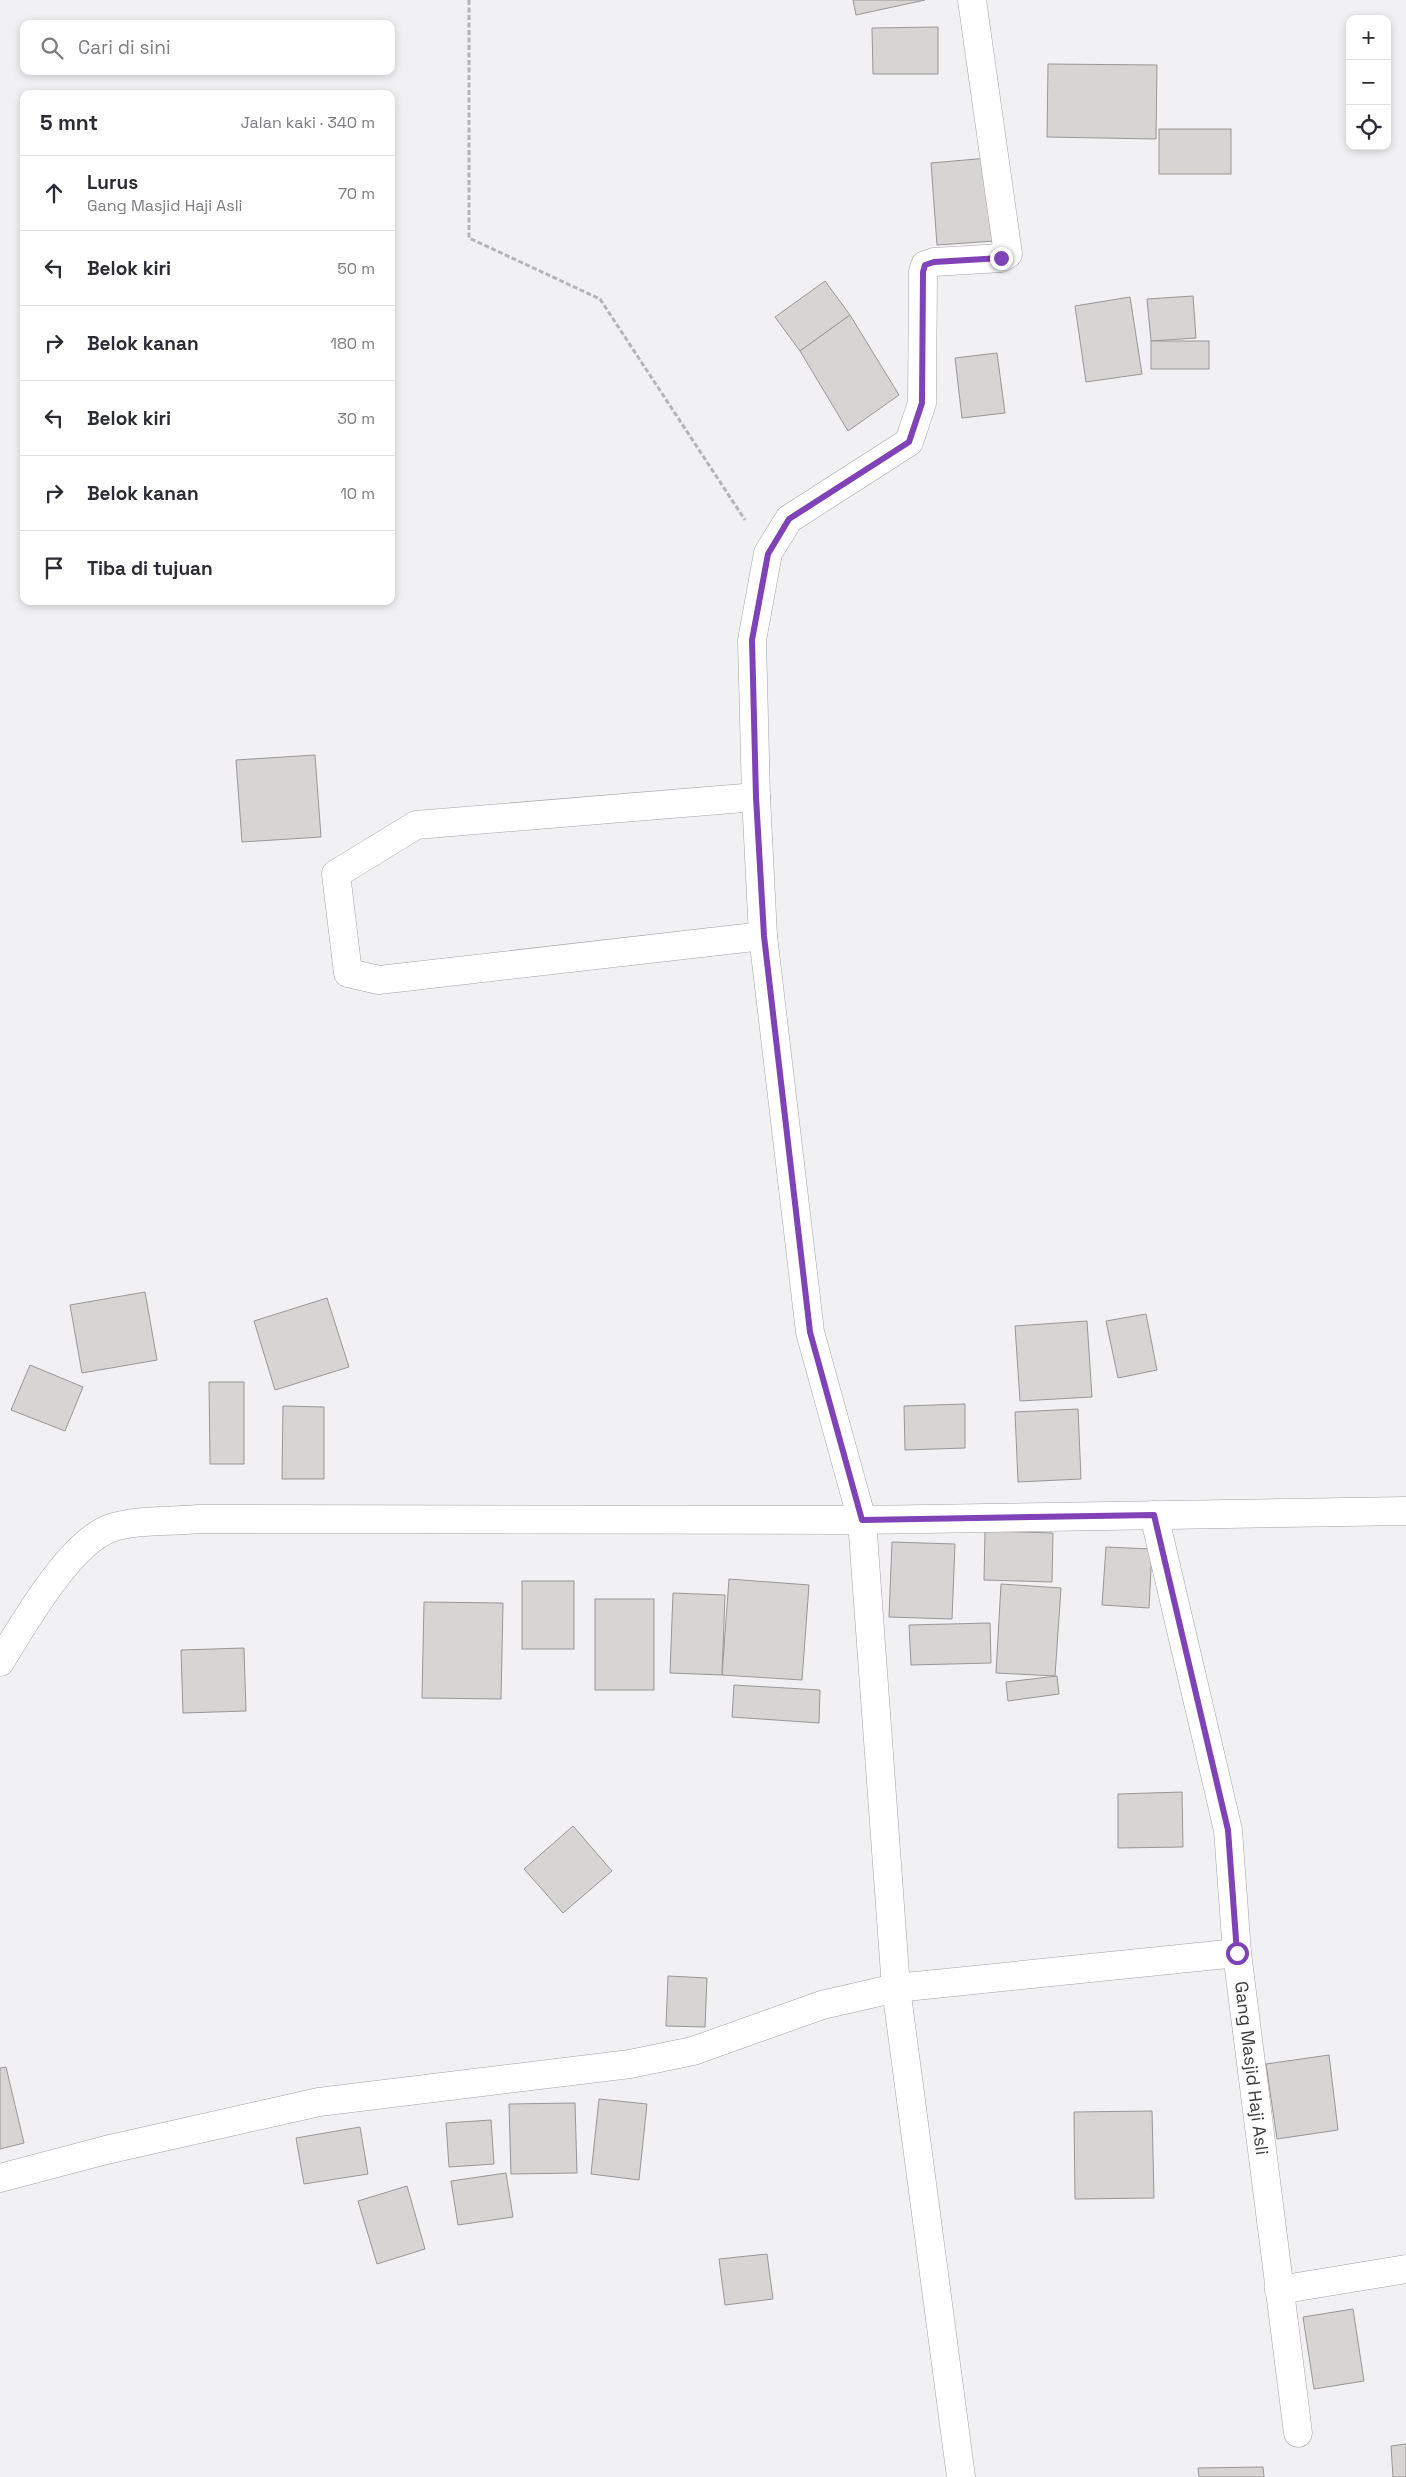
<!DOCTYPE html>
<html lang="id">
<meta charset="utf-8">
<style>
body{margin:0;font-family:"Space Grotesk",sans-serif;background:#f7f7f7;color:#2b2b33}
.controls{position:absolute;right:15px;top:15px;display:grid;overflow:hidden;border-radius:10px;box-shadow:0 2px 8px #0003}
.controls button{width:45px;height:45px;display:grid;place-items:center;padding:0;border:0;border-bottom:1px solid #e1e1e2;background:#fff;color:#2b2b33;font:25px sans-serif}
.stop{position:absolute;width:15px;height:15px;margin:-11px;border:4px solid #7f42b7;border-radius:50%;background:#fff}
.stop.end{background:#7f42b7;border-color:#fff;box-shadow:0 1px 5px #0008}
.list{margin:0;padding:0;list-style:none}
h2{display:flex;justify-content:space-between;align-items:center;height:65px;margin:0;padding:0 20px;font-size:21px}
h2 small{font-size:16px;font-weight:400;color:#7c7c81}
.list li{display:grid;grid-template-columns:32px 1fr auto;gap:15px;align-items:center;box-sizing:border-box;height:75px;padding:0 20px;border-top:1px solid #e1e1e2}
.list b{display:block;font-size:19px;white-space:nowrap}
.list p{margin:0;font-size:16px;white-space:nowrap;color:#7c7c81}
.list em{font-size:16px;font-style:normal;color:#7c7c81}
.icon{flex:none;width:28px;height:28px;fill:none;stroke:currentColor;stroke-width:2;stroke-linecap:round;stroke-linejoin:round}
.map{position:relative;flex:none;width:1406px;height:2477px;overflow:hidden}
.search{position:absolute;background:#fff;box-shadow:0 2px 8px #0003;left:20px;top:20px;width:375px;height:55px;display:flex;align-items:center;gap:12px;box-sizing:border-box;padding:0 18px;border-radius:10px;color:#7c7c81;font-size:19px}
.panel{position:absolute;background:#fff;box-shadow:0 2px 8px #0003;left:20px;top:90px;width:375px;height:515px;border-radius:10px}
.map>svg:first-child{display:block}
.building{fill:#d7d5d3;stroke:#999795}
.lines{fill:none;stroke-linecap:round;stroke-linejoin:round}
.minor-casing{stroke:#a3a3a6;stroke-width:29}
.path{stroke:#b5b5b7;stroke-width:3;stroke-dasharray:5 2.5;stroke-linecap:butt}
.minor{stroke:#fff;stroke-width:28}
.route{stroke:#7f42b7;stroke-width:6}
.labels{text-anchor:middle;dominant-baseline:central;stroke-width:4.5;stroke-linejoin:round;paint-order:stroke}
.street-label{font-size:18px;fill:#3b3b3d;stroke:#fefeff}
</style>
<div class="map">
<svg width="1406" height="2477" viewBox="0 0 1406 2477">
<rect width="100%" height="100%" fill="#f1f1f3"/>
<!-- building -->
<g class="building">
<polygon points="853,0 925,0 856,15"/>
<polygon points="938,27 938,74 873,74 872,28"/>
<polygon points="1048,64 1157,65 1156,139 1047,137"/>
<rect x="1159" y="129" width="72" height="45"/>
<polygon points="988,158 995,241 937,245 931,163"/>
<polygon points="825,281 850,315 800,351 775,317"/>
<polygon points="1193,296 1196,338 1151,341 1147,299"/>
<polygon points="1130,297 1142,374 1086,382 1075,306"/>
<polygon points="850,315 899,395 848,431 800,351"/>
<rect x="1151" y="341" width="58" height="28"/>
<polygon points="997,353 1005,413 962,418 955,358"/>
<polygon points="315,755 321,837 242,842 236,760"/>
<polygon points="145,1292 157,1360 82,1373 70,1305"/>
<polygon points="327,1298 349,1367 275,1390 254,1321"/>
<polygon points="1146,1314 1157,1370 1118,1378 1106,1321"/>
<polygon points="1087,1321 1092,1397 1020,1401 1015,1326"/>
<polygon points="30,1365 83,1387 65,1431 11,1410"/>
<polygon points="209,1382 244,1382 244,1464 210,1464"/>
<polygon points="965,1404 965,1448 905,1450 904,1406"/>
<polygon points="283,1406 324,1407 324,1479 282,1479"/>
<polygon points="1078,1409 1081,1479 1018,1482 1015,1412"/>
<polygon points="985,1531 1053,1533 1052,1582 984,1580"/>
<polygon points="892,1542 955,1544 952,1619 889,1617"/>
<polygon points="1106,1547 1152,1549 1149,1608 1102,1605"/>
<polygon points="729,1579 809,1585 802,1680 722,1675"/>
<rect x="522" y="1581" width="52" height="68"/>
<polygon points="1001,1584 1061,1588 1055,1676 996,1673"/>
<polygon points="673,1593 725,1595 722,1675 670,1673"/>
<rect x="595" y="1599" width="59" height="91"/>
<polygon points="424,1602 503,1603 501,1699 422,1698"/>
<polygon points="990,1623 991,1663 911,1665 909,1625"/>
<polygon points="244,1648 246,1711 183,1713 181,1650"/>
<polygon points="1057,1676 1059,1694 1008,1701 1006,1682"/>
<polygon points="734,1685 820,1690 819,1723 732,1717"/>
<polygon points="1182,1792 1183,1847 1118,1848 1118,1794"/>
<polygon points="573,1826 612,1871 563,1913 524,1869"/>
<polygon points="668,1976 707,1978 705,2027 666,2026"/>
<polygon points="1329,2055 1338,2130 1277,2139 1266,2064"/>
<polygon points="6,2067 24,2143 0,2149 0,2068"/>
<polygon points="599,2099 647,2104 639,2180 591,2174"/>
<polygon points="575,2103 577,2173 511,2174 509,2104"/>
<polygon points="1152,2111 1154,2198 1075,2199 1074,2112"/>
<polygon points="491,2120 494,2164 449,2167 446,2123"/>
<polygon points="360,2127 368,2174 304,2184 296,2138"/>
<polygon points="506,2173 513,2217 458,2225 451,2181"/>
<polygon points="407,2186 425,2249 377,2264 358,2201"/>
<polygon points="767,2254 773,2299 725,2305 719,2259"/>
<polygon points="1353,2309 1364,2381 1314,2389 1303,2317"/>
<polygon points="1406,2444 1406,2477 1393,2477 1391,2446"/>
<polygon points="1263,2467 1264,2477 1199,2477 1198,2468"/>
</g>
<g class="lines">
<defs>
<g id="minor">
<polyline points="756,797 416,825 336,874 348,973 379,980 763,936"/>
<polyline points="1154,1515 1228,1830 1237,1953 1298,2433"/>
<path d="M0 1662C23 1625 70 1542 111 1528 138 1519 170 1522 198 1519L862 1520 1406 1511"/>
<polyline points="0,2178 106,2150 319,2102 630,2064 693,2051 822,2005 896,1988 1237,1953"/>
<polyline points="1279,2290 1406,2269"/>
<polyline points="961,2477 896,1988 862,1520 810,1332 763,936 756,797 752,640 768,553 789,519 909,442 922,403 923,272 925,265 934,262 1001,258 1008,254 972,0"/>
</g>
</defs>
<!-- minor casing -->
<use href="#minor" class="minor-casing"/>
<!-- path -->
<polyline class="path" points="469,0 469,238 600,299 745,520"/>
<!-- minor -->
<use href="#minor" class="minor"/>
</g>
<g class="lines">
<!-- route -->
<polyline class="route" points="1001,258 934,262 925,265 923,272 922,403 909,442 789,519 768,554 752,640 756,797 764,936 810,1332 862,1520 1154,1515 1228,1830 1237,1953"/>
</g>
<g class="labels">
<!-- street labels -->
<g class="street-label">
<text transform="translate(1252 2068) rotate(83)">Gang Masjid Haji Asli</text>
</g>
</g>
</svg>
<div class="controls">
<button>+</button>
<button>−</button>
<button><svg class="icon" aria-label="locate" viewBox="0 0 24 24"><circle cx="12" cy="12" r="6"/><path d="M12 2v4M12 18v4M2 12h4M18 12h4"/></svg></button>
</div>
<div class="stop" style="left:1237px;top:1953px"></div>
<div class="stop end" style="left:1001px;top:258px"></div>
<div class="search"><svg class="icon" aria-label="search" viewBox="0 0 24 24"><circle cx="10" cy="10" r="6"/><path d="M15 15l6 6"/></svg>Cari di sini</div>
<section class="panel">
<h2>5 mnt<small>Jalan kaki · 340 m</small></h2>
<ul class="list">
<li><svg class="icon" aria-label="ahead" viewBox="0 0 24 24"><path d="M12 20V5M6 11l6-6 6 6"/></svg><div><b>Lurus</b><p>Gang Masjid Haji Asli</p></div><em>70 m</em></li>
<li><svg class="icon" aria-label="left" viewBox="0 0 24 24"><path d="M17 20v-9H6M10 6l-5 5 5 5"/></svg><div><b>Belok kiri</b></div><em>50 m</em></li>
<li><svg class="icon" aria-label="right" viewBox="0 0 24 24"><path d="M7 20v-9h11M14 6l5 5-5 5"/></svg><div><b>Belok kanan</b></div><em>180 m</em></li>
<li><svg class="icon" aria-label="left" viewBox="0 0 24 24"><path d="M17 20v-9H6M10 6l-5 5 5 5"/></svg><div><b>Belok kiri</b></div><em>30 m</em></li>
<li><svg class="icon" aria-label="right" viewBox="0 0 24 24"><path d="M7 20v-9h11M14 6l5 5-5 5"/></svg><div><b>Belok kanan</b></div><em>10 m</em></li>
<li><svg class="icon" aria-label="arrive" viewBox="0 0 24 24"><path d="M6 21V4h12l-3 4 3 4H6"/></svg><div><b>Tiba di tujuan</b></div></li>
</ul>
</section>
</div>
